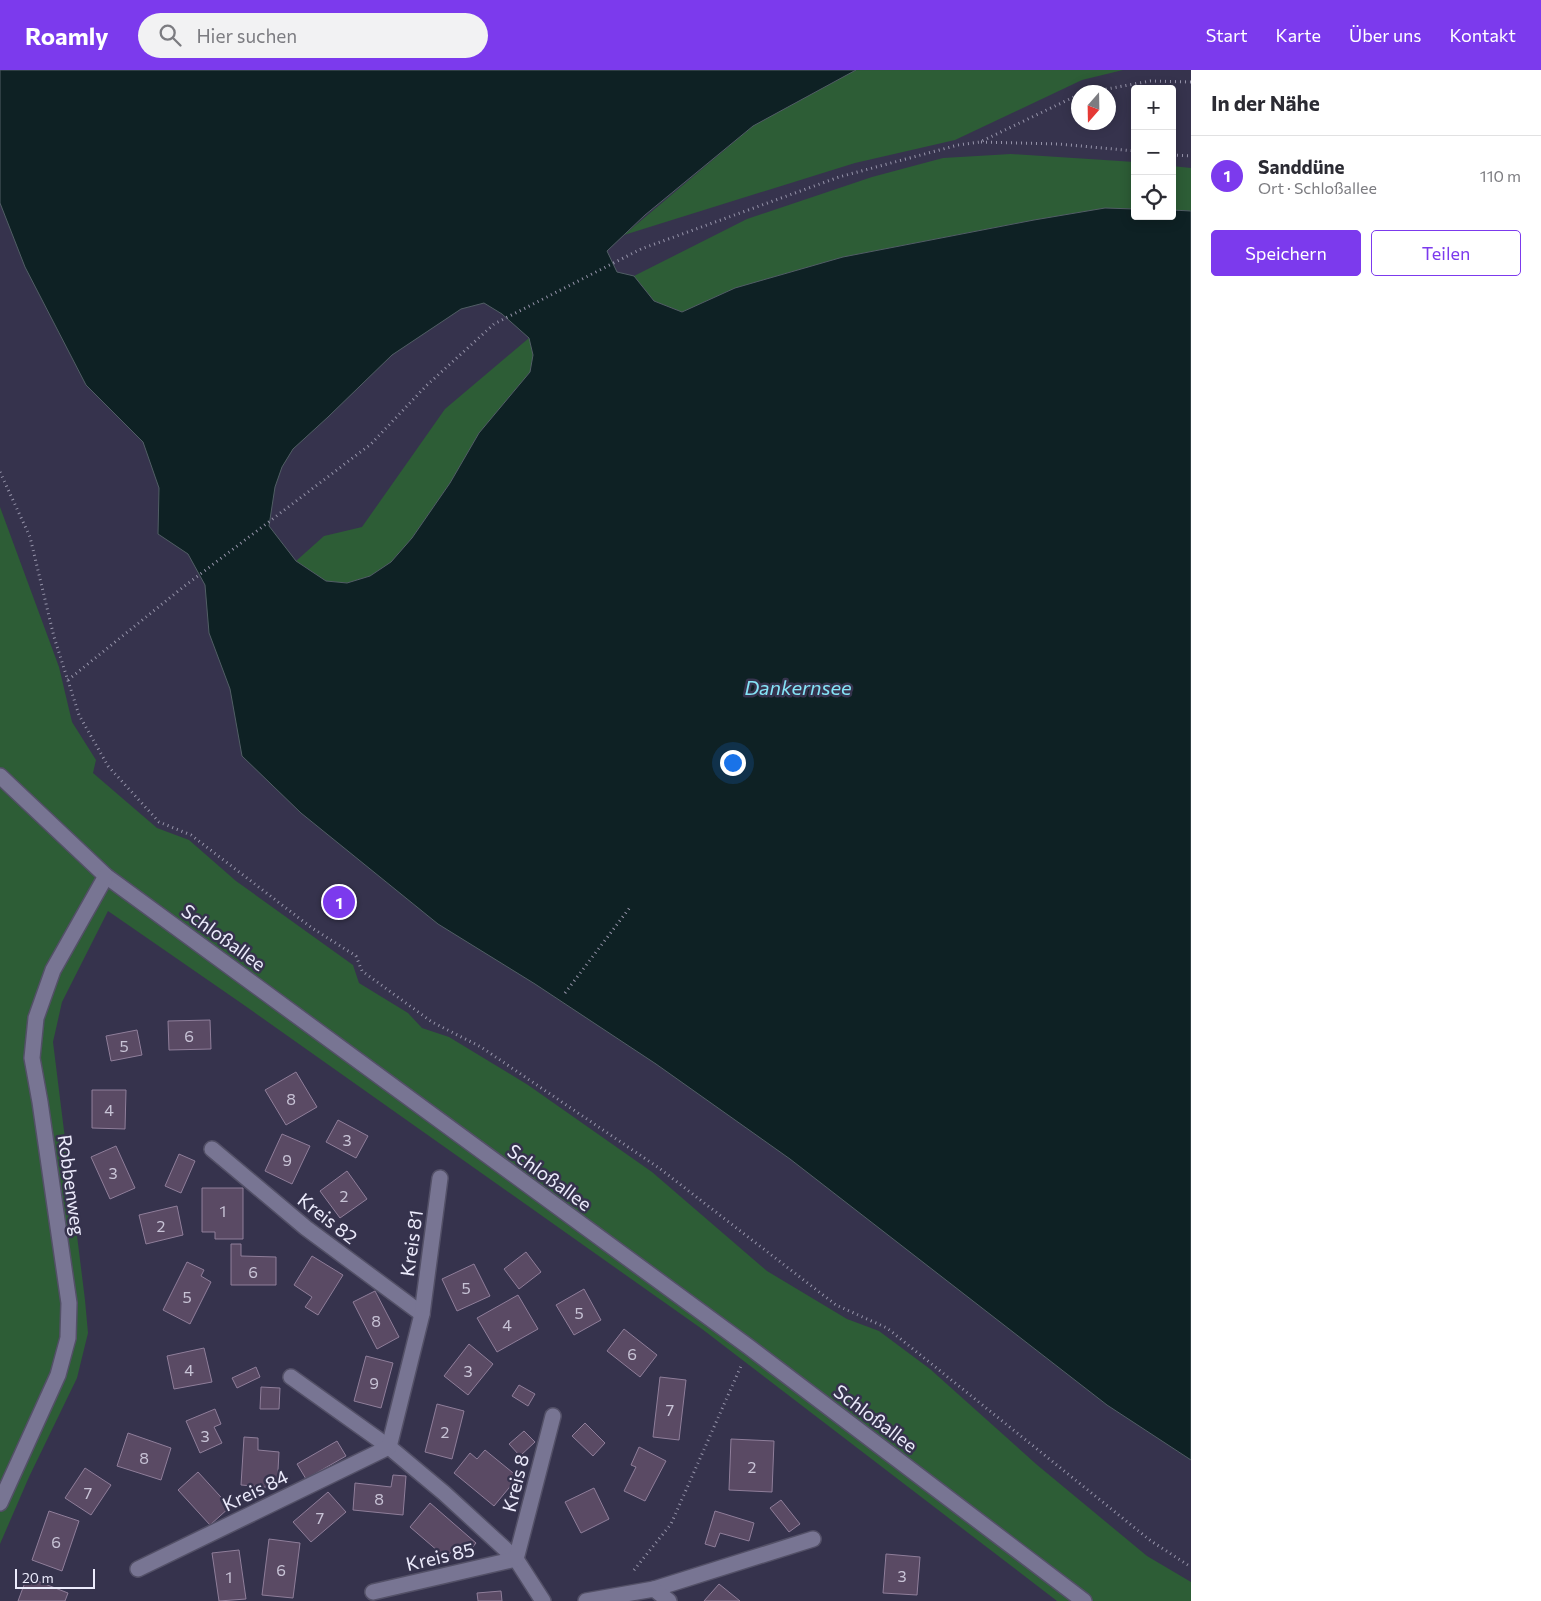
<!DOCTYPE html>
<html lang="de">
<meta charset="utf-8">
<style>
body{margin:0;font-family:Commissioner,sans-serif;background:#f2f2f3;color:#2b2b33}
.controls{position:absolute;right:15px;top:15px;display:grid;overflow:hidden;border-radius:5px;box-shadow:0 2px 12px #0003}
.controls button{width:45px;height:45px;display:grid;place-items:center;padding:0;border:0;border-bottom:1px solid #e1e1e2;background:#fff;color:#2b2b33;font:25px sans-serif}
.compass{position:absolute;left:1071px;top:15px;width:45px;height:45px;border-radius:50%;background:#fff;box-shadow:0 2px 12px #0003;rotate:200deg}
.scale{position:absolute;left:15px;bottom:12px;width:80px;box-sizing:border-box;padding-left:5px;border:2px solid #ecebfc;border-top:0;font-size:14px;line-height:18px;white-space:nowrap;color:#ecebfc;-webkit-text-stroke:4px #36334d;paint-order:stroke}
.you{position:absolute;left:732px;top:692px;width:18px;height:18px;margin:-12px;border:4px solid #fff;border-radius:50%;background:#1a73e8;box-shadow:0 0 0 8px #1a73e833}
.badge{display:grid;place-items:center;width:32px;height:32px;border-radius:50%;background:#7c3aed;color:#fff;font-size:16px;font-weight:700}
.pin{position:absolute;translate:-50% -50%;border:2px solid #fff;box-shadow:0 1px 5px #0006}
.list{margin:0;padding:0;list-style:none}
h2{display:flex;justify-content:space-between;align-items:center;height:65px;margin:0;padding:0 20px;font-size:21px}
h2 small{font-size:16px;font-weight:400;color:#7c7c81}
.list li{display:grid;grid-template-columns:32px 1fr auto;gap:15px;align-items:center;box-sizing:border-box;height:80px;padding:0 20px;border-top:1px solid #e1e1e2}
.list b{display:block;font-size:19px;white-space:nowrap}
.list p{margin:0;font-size:16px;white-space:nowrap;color:#7c7c81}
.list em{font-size:16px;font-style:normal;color:#7c7c81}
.actions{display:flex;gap:10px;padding:15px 20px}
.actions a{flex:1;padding:11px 0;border:1px solid #7c3aed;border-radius:5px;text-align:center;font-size:18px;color:#7c3aed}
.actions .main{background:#7c3aed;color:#fff}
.icon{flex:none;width:28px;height:28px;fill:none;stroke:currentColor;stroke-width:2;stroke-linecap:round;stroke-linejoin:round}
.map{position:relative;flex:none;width:1191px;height:1531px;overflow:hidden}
header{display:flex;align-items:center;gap:30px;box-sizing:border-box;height:70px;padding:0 25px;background:#7c3aed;color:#fff}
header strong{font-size:24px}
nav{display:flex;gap:28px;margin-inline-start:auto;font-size:18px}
.search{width:350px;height:45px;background:#f2f2f3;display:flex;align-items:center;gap:12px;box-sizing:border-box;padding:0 18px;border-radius:28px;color:#7c7c81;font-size:19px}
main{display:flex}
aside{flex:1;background:#fff}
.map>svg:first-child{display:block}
.green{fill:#2d5d36}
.water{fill:#0e2124;stroke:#515e65;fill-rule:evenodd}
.building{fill:#5a4a64;stroke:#8f7e9a}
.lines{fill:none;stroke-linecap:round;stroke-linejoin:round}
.lane-casing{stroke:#535067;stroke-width:18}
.street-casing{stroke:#535067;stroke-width:18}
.path{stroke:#9694aa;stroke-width:3;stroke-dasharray:1 4;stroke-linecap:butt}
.lane{stroke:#787593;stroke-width:15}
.street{stroke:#787593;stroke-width:15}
.labels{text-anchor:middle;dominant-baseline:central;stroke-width:5;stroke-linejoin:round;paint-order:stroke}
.number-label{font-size:16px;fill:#c8c3d6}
.street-label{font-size:19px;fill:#ecebfc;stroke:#36334d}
.water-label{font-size:20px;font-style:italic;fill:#85e4f7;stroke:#36334d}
</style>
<header>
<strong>Roamly</strong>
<div class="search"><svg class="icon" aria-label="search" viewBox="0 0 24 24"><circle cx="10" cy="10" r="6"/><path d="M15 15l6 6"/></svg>Hier suchen</div>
<nav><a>Start</a><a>Karte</a><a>Über uns</a><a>Kontakt</a></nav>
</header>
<main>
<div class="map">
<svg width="1191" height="1531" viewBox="0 0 1191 1531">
<rect width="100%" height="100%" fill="#36334d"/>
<!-- green -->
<g class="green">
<polygon points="856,0 1123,0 1082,10 955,70 855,93 624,165 753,56"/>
<polygon points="1011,84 1135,92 1135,139 1105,138 1034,150 843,187 735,218 682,242 654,231 634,206 747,149 872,107 943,88"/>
<polygon points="1172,96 1191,98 1191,141 1172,140"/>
<polygon points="529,268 533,285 530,302 479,363 450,413 412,468 391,492 370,506 347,513 326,511 296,491 324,466 362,457 445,339"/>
<polygon points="0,437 59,597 72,652 96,690 93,703 157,758 189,770 236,811 353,895 359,913 408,943 422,958 449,967 528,1015 652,1102 767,1201 847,1249 879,1261 930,1299 1036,1394 1147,1486 1191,1512 1191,1531 1057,1531 702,1259 241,933 108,841 62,932 53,972 85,1230 88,1263 77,1308 29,1407 0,1474"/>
</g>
<!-- water -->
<path class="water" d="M0 0H856L753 56 645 145 607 181 617 202 634 206 654 231 682 242 735 218 843 187 1034 150 1105 138 1135 139V146H1172V140L1191 141V1390L1107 1335 790 1089 656 994 535 914 438 854 301 743 242 686 230 619 209 563 205 515 188 484 158 464 159 418 143 372 86 315 25 197 0 133ZM484 233 502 244 529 268 533 285 530 302 479 363 450 413 412 468 391 492 370 506 347 513 326 511 296 491 269 456 275 417 282 397 293 379 328 347 392 285 461 239Z"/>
<!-- building -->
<g class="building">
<polygon points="210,950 211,979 169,980 168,951"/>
<polygon points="137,960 142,985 111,991 106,966"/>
<polygon points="296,1002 317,1037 286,1055 265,1020"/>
<polygon points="92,1020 126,1020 125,1059 92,1058"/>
<polygon points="338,1050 368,1066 356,1088 326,1072"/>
<polygon points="282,1064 310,1076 292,1114 265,1101"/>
<polygon points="116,1076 135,1118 110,1129 91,1087"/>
<polygon points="179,1084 195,1091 181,1123 165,1116"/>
<polygon points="347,1101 367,1129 340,1148 320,1121"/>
<polygon points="202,1118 243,1118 243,1169 215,1169 215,1162 202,1162"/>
<polygon points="177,1136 183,1165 146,1174 139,1145"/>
<polygon points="231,1174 241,1174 241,1186 276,1187 276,1215 231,1215"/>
<polygon points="526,1182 541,1202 519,1219 504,1199"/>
<polygon points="312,1186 343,1205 318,1245 305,1237 312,1227 294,1215"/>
<polygon points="187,1192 204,1200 201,1206 211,1212 190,1254 163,1240"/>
<polygon points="474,1194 490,1226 457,1241 442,1209"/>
<polygon points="584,1219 601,1250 574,1265 556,1235"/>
<polygon points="375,1221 399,1267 377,1279 353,1232"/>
<polygon points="518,1225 538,1259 497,1282 477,1248"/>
<polygon points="624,1259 657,1285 640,1307 607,1281"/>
<polygon points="469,1274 493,1294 468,1325 444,1306"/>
<polygon points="204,1278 212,1312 174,1319 167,1286"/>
<polygon points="366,1286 393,1293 381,1338 354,1331"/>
<polygon points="256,1297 260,1307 237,1318 232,1308"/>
<polygon points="660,1307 686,1310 679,1370 653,1367"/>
<polygon points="519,1315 535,1324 528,1336 512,1326"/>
<polygon points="261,1317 280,1318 279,1339 260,1339"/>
<polygon points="437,1334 464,1341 452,1389 425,1382"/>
<polygon points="215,1339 221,1354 214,1357 222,1373 200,1383 186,1351"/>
<polygon points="585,1353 605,1373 593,1386 572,1366"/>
<polygon points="524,1361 535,1372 520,1386 509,1374"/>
<polygon points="128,1363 171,1378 161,1410 117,1396"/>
<polygon points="244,1367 258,1368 258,1380 279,1382 277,1418 241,1415"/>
<polygon points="731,1369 774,1371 772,1422 729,1420"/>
<polygon points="337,1371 346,1386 306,1409 297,1394"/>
<polygon points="639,1377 666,1391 645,1431 624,1421 636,1397 631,1395"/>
<polygon points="485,1380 518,1407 494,1436 454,1403 470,1383 477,1389"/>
<polygon points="85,1398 111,1415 91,1445 65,1428"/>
<polygon points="198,1402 230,1437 210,1455 178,1420"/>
<polygon points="393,1405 406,1406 403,1445 353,1440 355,1413 391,1417"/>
<polygon points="594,1418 609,1449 581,1463 565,1432"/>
<polygon points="328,1422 346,1442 311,1472 293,1452"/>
<polygon points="781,1430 800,1454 789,1462 770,1438"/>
<polygon points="430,1433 476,1473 468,1483 458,1485 452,1481 446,1488 410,1457"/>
<polygon points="49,1441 79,1451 62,1501 32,1490"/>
<polygon points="715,1441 754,1453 749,1471 720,1463 715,1477 705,1474"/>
<polygon points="269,1469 300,1473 293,1528 262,1525"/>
<polygon points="239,1480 246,1529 219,1531 212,1483"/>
<polygon points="886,1484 920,1487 917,1525 883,1523"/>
<polygon points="27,1507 68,1523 65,1531 18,1531"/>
<polygon points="719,1514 740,1531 704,1531"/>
<polygon points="501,1521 502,1531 478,1531 477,1523"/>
</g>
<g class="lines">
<defs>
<g id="lane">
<polyline points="212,1079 306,1158 422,1244"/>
<polyline points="291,1307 389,1377 444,1423 516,1489 543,1531"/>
<polyline points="138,1499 389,1377 422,1244 440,1108"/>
<polyline points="654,1519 813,1469"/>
<polyline points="373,1522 516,1489 553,1346"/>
<polyline points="586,1531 654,1519 669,1531"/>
</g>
<g id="street">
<polyline points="0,706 106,806 749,1277 1084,1531"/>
<polyline points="0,1433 58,1305 68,1268 69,1233 40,1032 32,988 36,948 53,900 106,806"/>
</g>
</defs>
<!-- lane casing -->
<use href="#lane" class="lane-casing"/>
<!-- street casing -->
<use href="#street" class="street-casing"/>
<!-- path -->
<g class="path">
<polyline points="1091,22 1150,11 1191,12"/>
<polyline points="981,72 1059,74 1135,81"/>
<polyline points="1172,85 1191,86"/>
<polyline points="0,402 30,467 54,567 79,645 108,696 159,752 191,765 312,858 356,886 362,901 432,952 481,977 659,1098 836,1235 887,1258 1151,1471 1191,1497"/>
<polyline points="68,610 182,518 371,374 426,316 494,254 641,179 839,107 958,75 980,72 1078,25"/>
<polyline points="565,923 631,836"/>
<polyline points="634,1500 671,1454 741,1296"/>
</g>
<!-- lane -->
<use href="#lane" class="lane"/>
<!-- street -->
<use href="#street" class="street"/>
</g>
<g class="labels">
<!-- number labels -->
<g class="number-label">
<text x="189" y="965">6</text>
<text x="124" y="975">5</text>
<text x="291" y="1028">8</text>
<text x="109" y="1039">4</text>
<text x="347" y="1069">3</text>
<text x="287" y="1089">9</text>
<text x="113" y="1102">3</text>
<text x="344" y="1125">2</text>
<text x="223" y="1140">1</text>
<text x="161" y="1155">2</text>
<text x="253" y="1201">6</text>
<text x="466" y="1217">5</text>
<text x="187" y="1226">5</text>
<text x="579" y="1242">5</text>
<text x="376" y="1250">8</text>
<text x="507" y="1254">4</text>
<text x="632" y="1283">6</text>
<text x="189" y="1299">4</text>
<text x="468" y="1300">3</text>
<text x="374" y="1312">9</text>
<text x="670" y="1339">7</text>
<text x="445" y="1361">2</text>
<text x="205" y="1365">3</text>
<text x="144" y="1387">8</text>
<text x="752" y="1396">2</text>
<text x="88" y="1422">7</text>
<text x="379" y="1428">8</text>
<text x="320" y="1447">7</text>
<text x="56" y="1471">6</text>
<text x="281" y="1499">6</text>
<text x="902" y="1505">3</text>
<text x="229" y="1506">1</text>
</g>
<!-- street labels -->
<g class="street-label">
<text transform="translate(224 867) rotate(36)">Schloßallee</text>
<text transform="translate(550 1107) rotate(36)">Schloßallee</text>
<text transform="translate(72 1115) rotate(82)">Robbenweg</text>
<text transform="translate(328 1148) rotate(38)">Kreis 82</text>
<text transform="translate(411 1173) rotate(-82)">Kreis 81</text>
<text transform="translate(876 1348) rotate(37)">Schloßallee</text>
<text transform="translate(515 1413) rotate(-76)">Kreis 8</text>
<text transform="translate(255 1420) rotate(-26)">Kreis 84</text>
<text transform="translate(440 1486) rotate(-13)">Kreis 85</text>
</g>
<!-- water labels -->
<g class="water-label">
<text x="798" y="617">Dankernsee</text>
</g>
</g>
</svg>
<div class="controls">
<button>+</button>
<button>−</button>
<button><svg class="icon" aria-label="locate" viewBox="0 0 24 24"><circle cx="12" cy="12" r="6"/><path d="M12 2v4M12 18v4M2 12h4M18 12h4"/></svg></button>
</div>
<svg class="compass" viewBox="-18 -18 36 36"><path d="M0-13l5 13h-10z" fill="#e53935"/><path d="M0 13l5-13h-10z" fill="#7c7c81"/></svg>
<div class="scale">20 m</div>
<div class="you"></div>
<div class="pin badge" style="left:339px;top:832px">1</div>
</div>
<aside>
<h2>In der Nähe<small></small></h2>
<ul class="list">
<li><span class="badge">1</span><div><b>Sanddüne</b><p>Ort · Schloßallee</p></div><em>110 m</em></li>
</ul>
<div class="actions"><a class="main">Speichern</a><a>Teilen</a></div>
</aside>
</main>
